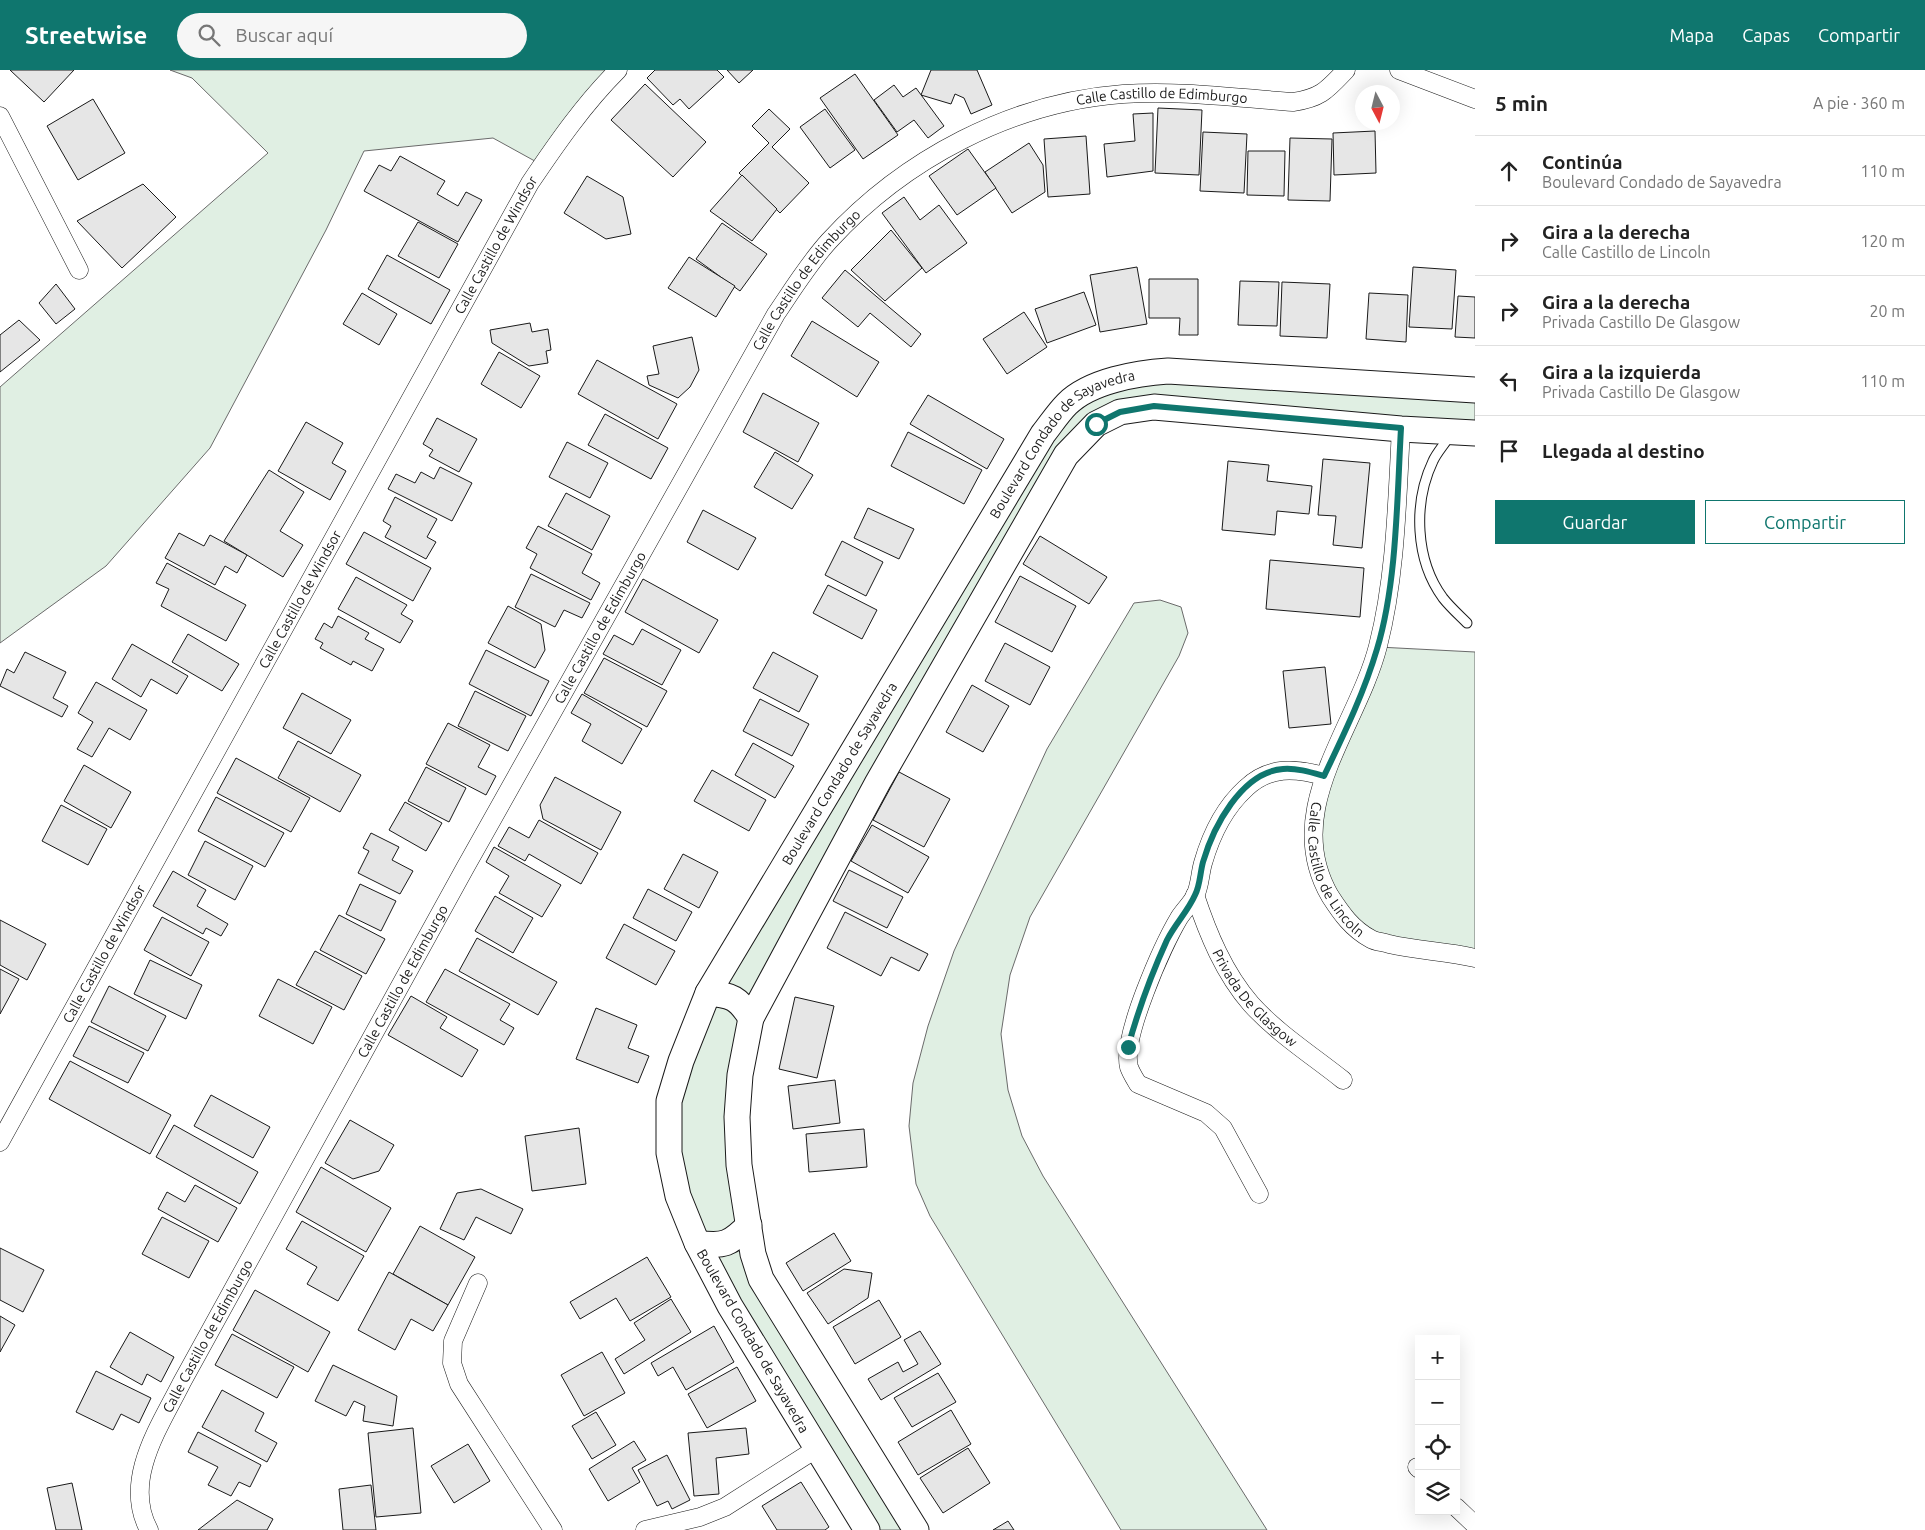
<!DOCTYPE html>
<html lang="es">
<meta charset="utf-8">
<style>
body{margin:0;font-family:Ubuntu,sans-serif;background:#f6f6f6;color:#222}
.controls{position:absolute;right:15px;bottom:15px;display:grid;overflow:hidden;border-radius:0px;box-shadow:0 5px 20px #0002}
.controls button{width:45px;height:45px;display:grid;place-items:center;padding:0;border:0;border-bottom:1px solid #e0e0e0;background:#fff;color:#222;font:25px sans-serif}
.compass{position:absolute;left:1355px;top:15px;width:45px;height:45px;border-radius:50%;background:#fff;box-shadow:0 5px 20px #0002;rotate:173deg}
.stop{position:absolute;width:15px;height:15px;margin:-11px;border:4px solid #0f766e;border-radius:50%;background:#fff}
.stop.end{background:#0f766e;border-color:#fff;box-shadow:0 1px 5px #0008}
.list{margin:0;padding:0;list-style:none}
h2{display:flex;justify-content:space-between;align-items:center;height:65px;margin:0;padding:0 20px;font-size:21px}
h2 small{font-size:16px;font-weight:400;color:#767676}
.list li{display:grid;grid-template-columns:32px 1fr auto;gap:15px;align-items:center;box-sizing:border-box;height:70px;padding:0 20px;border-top:1px solid #e0e0e0}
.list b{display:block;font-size:19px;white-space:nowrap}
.list p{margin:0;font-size:16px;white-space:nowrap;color:#767676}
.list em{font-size:16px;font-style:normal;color:#767676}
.actions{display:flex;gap:10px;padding:15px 20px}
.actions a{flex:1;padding:11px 0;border:1px solid #0f766e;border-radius:0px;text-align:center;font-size:18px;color:#0f766e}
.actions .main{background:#0f766e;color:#fff}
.icon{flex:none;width:28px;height:28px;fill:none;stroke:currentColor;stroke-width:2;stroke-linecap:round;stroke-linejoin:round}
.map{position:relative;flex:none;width:1475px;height:1460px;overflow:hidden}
header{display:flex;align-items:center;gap:30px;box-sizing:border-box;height:70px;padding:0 25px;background:#0f766e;color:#fff}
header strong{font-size:24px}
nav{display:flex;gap:28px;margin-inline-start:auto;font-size:18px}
.search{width:350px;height:45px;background:#f6f6f6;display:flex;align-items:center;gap:12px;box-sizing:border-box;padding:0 18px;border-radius:28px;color:#767676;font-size:19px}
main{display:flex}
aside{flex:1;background:#fff}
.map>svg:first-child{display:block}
.green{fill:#e0efe3;stroke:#6a6a6a}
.building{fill:#e6e6e6;stroke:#1a1a1a}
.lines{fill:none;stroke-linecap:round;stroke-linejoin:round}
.lane-casing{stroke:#1a1a1a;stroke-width:11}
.street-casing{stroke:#1a1a1a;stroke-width:19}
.secondary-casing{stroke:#1a1a1a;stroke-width:27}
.lane{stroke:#fff;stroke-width:9}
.street{stroke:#fff;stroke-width:18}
.secondary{stroke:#fff;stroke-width:25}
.route{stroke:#0f766e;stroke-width:6}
.labels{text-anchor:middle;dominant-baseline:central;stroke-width:4;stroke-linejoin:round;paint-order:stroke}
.street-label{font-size:14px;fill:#1a1a1a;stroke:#fff}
</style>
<header>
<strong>Streetwise</strong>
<div class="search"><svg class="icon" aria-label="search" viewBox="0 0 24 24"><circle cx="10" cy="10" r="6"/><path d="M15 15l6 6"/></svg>Buscar aquí</div>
<nav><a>Mapa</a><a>Capas</a><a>Compartir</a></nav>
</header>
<main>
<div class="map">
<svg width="1475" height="1460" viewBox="0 0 1475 1460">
<rect width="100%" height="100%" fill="#fff"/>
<!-- green -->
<g class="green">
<polygon points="170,0 618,0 542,95 493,68 364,81 326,160 210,378 106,496 0,573 0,317 268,83 192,8"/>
<polygon points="1132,304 1475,320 1475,363 1184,338 1096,354 751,948 740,1005 753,1184 916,1460 867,1460 678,1126 681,991 1043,364"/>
<polygon points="1160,530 1181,537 1188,563 1179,586 1030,847 1010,905 1001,964 1008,1020 1022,1066 1043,1106 1267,1460 1121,1460 930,1146 916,1114 909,1056 913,1013 928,956 954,881 1047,679 1134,533"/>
<polygon points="1378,577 1475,582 1475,888 1411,880 1343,847 1314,774 1315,738"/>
</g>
<!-- building -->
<g class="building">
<polygon points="10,0 74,0 44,32"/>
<polygon points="655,0 717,0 724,7 689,39 680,29 673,35 647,8"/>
<polygon points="727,0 753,0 739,13"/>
<polygon points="931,0 977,0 992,35 971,44 964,28 955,24 951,34 921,25"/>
<polygon points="855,4 898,65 863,89 820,28"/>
<polygon points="645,14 706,72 673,107 611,50"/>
<polygon points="894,15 903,27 916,18 944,56 928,68 914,50 897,62 874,30"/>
<polygon points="93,29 125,83 78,110 47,56"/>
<polygon points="1158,38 1202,40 1199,105 1155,103"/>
<polygon points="769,39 790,59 772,77 809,113 780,143 739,103 769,73 752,56"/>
<polygon points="825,39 855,80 830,98 800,57"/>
<polygon points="1153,43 1153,101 1107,107 1104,74 1135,71 1133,44"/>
<polygon points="1375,61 1376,103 1334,105 1333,63"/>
<polygon points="1203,62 1247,64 1244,123 1200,121"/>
<polygon points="1086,66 1090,124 1048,127 1044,69"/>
<polygon points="1290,68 1332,69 1330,131 1288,130"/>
<polygon points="1029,73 1043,95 1045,122 1012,143 985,102"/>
<polygon points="968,79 996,118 957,145 929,106"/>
<polygon points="1248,81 1285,81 1284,126 1247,125"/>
<polygon points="400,86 445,111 437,124 458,136 466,122 482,130 458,172 364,121 379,95 391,101"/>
<polygon points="742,105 777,139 752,171 710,141"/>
<polygon points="587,106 623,127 631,164 606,169 564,143"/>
<polygon points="143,114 176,147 122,198 77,151"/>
<polygon points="904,127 920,150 939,135 967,173 926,203 882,143"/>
<polygon points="418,152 458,174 439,208 398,186"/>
<polygon points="722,153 767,184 740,221 696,189"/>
<polygon points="891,160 922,198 885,231 851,200"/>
<polygon points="387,185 450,220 431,254 368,219"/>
<polygon points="689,187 735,216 716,247 668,218"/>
<polygon points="1137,197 1147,254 1100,262 1090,205"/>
<polygon points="1413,197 1456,200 1452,259 1409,257"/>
<polygon points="845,200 921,264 911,277 870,243 858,257 822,228"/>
<polygon points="1149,209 1198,209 1198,265 1179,265 1180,248 1149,248"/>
<polygon points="1240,211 1279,212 1277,256 1238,255"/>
<polygon points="1282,212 1330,214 1327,268 1280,266"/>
<polygon points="56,214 75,239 56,254 39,233"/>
<polygon points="1084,222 1096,255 1047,273 1035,239"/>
<polygon points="362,223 397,244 379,275 343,254"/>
<polygon points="1369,223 1408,225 1406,272 1366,269"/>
<polygon points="1458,226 1475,227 1475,268 1455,267"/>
<polygon points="1024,242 1047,277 1007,304 983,269"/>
<polygon points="19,250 40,270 0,302 0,265"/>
<polygon points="812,251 879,292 857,327 791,286"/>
<polygon points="530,253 532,262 548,259 551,280 546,281 548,293 529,296 492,273 490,260"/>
<polygon points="692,267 699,300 690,317 678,328 649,315 647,306 659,304 653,276"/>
<polygon points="499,282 540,306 521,338 481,314"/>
<polygon points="597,290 677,334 658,369 578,324"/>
<polygon points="763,323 819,353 798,392 743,362"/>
<polygon points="928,325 1004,369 987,399 910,354"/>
<polygon points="605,344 668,378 651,409 588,375"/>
<polygon points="437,348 477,369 459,402 429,386 433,380 423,374"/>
<polygon points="306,352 343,373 332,393 346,401 330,430 278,401"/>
<polygon points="908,362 982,400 964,434 891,396"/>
<polygon points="567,372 608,393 590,428 549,407"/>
<polygon points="775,382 813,405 792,439 754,417"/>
<polygon points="1323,389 1370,393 1362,478 1333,475 1336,446 1318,445"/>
<polygon points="1228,391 1269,395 1267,411 1312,416 1309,444 1277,441 1275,465 1222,460"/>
<polygon points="440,397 472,413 452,451 388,419 396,404 415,413 421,402 434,409"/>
<polygon points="269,400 304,422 280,461 303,475 283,507 224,471"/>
<polygon points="566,423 610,446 592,480 548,456"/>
<polygon points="395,427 437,449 427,467 436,472 426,489 385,467 391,456 383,451"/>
<polygon points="868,438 914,459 899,489 854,468"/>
<polygon points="703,440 756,468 738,500 687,472"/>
<polygon points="538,456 592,484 582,503 600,513 591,530 530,498 537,484 526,478"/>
<polygon points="364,462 431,498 413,531 346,494"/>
<polygon points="179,463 204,476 210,465 247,485 237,503 225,496 215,515 165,488"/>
<polygon points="1040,466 1107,507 1089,534 1023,494"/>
<polygon points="842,471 883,492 866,526 825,505"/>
<polygon points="1270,490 1364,498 1360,547 1266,539"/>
<polygon points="167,493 246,535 226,571 161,536 169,519 156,513"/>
<polygon points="531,504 590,533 582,548 564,540 555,557 515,537"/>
<polygon points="1020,506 1076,536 1052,582 995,552"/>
<polygon points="356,507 407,535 401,544 413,551 400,573 338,539"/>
<polygon points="643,509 718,550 699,583 625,542"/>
<polygon points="828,515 877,540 862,569 813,543"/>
<polygon points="508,536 541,554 545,580 535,598 488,573"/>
<polygon points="338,546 369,563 365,569 384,579 372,601 353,591 351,595 320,578 323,573 315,569 324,553 332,558"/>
<polygon points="642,559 681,580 662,615 603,584 614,565 633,575"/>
<polygon points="188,564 239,594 222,621 172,592"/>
<polygon points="1005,573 1050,597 1030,635 985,611"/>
<polygon points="132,574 188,606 177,624 151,609 141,627 112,609"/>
<polygon points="486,580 549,611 531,646 469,614"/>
<polygon points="25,582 66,602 53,628 68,636 62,647 0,616 7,599 14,603"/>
<polygon points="773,582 818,606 799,642 753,618"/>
<polygon points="604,588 667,621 647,657 584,623"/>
<polygon points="1325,597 1331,654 1289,658 1283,601"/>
<polygon points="96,612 147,640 130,670 109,658 92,687 77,679 93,652 78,643"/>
<polygon points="972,615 1009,636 983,682 946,662"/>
<polygon points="475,621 526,646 508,681 458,656"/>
<polygon points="302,623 351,650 331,684 283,658"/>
<polygon points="582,624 642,659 622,694 582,671 591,654 571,643"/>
<polygon points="760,629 809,654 792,686 743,661"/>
<polygon points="448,653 490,675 478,697 496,706 486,725 426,694"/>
<polygon points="298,671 361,705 340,742 278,708"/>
<polygon points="753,673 794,696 775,728 735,705"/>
<polygon points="236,688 310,728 291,762 217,723"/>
<polygon points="84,695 131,722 111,758 64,731"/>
<polygon points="426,697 466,718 449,752 408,731"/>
<polygon points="712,700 766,730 749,761 694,731"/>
<polygon points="899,702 950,729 924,777 873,750"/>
<polygon points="555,707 621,742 601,780 543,749 540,735"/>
<polygon points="216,727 284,763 265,797 198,761"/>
<polygon points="405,732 442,753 426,781 389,760"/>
<polygon points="61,735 107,759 88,795 42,771"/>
<polygon points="539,750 598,783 581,814 529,784 525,791 498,776 509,757 529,768"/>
<polygon points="872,755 929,787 908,823 851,791"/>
<polygon points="371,763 399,777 392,790 413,801 400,824 358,803 369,781 363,778"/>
<polygon points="205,771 253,796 235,830 188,805"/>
<polygon points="494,777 561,815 542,847 499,823 509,806 486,792"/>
<polygon points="683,784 718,802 699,838 664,819"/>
<polygon points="849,800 903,827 887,858 833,831"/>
<polygon points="173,801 206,820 197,836 228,854 221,866 206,858 203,864 153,836"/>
<polygon points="360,814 396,831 381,861 346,844"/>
<polygon points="648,819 692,842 676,871 633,848"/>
<polygon points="495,826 533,848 513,883 475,861"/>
<polygon points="845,842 928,884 919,901 891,887 881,906 827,878"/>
<polygon points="339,845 385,869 366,904 320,880"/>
<polygon points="162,847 209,872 191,906 144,880"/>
<polygon points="0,850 46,874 27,910 0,895"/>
<polygon points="624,854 675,881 656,915 606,888"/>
<polygon points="477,868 557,912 538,945 459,901"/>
<polygon points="315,881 362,906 344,940 296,915"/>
<polygon points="150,890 202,915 186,949 134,924"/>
<polygon points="0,899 19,909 0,944"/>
<polygon points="445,899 510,934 500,950 514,958 504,975 426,932"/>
<polygon points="278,909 332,937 313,974 259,946"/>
<polygon points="109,916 166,946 148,981 91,952"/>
<polygon points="411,926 447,947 440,958 478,980 462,1007 388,965"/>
<polygon points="795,927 834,936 817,1008 779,999"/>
<polygon points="596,938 637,955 628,978 649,986 638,1013 576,989"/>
<polygon points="89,956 144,983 128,1013 73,986"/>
<polygon points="70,991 171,1045 150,1084 49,1029"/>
<polygon points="835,1010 840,1053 793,1059 788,1016"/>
<polygon points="211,1025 270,1057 253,1088 194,1056"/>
<polygon points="350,1050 394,1075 379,1101 353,1109 325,1093"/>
<polygon points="174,1055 258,1102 240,1134 156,1087"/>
<polygon points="579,1058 586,1114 532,1121 525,1066"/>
<polygon points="864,1059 867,1097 809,1102 806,1064"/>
<polygon points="321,1097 391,1138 366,1182 296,1142"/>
<polygon points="195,1115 237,1138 218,1172 158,1139 167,1122 185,1132"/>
<polygon points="481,1119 523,1139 511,1164 476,1147 464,1170 440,1159 457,1123"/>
<polygon points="162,1147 209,1171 189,1208 142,1184"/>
<polygon points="302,1151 364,1186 338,1231 307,1214 317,1197 286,1179"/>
<polygon points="420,1156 475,1187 448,1235 393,1204"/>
<polygon points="834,1163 851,1191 803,1221 786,1193"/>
<polygon points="0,1178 44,1200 23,1242 0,1230"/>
<polygon points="647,1187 671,1227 630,1251 616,1228 580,1249 570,1232"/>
<polygon points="844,1199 872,1203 868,1228 828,1254 807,1223"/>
<polygon points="389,1202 448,1235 433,1261 411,1249 395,1280 358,1260"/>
<polygon points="255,1220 330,1262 308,1302 233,1260"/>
<polygon points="671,1229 691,1262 624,1304 615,1289 645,1270 634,1253"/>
<polygon points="879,1230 901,1267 855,1294 833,1257"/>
<polygon points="0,1246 15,1255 0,1282"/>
<polygon points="714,1256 734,1292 686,1320 673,1297 658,1306 651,1293"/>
<polygon points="920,1261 941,1294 881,1330 868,1309 898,1292 903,1302 918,1294 904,1270"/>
<polygon points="130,1262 174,1287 161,1312 147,1304 142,1315 110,1297"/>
<polygon points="232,1264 294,1297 277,1328 215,1295"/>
<polygon points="602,1282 625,1323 584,1346 561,1305"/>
<polygon points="333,1295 397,1326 393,1356 363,1351 365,1336 354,1331 346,1346 315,1331"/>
<polygon points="737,1297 756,1331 707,1358 688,1324"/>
<polygon points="96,1301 151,1328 139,1353 121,1344 113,1360 76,1342"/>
<polygon points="938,1303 956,1332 912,1357 894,1328"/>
<polygon points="222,1320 264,1343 255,1361 277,1373 267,1392 202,1357"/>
<polygon points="951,1340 971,1374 918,1405 898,1372"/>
<polygon points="596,1342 616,1375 592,1389 572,1356"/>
<polygon points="413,1358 421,1443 376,1447 368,1363"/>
<polygon points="746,1358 749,1384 716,1388 719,1424 694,1426 688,1363"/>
<polygon points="198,1362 261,1395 250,1417 239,1412 231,1426 208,1415 218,1397 188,1382"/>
<polygon points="634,1371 646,1390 632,1398 640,1412 608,1431 589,1399"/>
<polygon points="468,1374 490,1411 454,1433 431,1396"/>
<polygon points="968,1378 990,1413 943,1443 920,1408"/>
<polygon points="667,1385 690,1430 672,1439 668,1431 657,1436 638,1400"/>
<polygon points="801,1412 829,1457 825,1460 777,1460 762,1436"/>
<polygon points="72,1413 82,1460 56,1460 47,1418"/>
<polygon points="371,1415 376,1460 343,1460 339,1419"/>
<polygon points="237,1430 273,1449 267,1460 198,1460"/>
<polygon points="1008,1451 1014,1460 993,1460"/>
</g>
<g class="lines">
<defs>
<path id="lane" d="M1450 365C1445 374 1437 382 1433 391 1413 433 1415 490 1443 528 1450 537 1459 545 1467 553"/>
<g id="street">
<polyline points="1399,0 1475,29"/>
<polyline points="0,46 79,200"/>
<path id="s1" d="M1401 359C1397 431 1396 505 1378 576 1357 658 1280 740 1330 826 1341 843 1352 859 1371 869 1376 872 1384 872 1389 874 1418 881 1447 881 1475 888"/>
<path id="s2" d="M1195 825C1208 864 1224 903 1251 934 1277 963 1313 986 1343 1010"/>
<path id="s3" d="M0 1072 530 113C557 73 584 34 618 0"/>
<path d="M1259 1124 1223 1058 1206 1043 1138 1014C1135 1009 1131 1003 1129 997 1121 968 1163 875 1179 848 1184 840 1191 834 1195 826 1200 816 1200 803 1203 793 1211 765 1224 738 1246 718 1269 696 1295 698 1324 706"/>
<polyline points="478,1213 453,1271 452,1293 459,1314 553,1460"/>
<polyline points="1417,1397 1419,1399"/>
<polyline points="1456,1437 1475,1455"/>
<path id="s4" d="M149 1460C122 1410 160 1356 182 1312L465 798 776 244C793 219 809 193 829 171 904 89 1012 32 1123 24 1179 20 1237 28 1293 32 1321 28 1327 20 1346 0"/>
<polyline points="645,1460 700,1447 725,1437 816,1379"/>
</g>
<g id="secondary">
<path d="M708 923C732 925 738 928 751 948"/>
<path d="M697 1173C724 1177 730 1174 749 1155"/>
<path id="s5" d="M867 1460 730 1236 697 1173 678 1126 669 1083V1031L681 991 708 923 1043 364C1051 354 1058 343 1067 334 1090 311 1137 303 1168 301L1475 320"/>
<polyline points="916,1460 761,1209 753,1184 739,1095 737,1047 740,1005 751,948 878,712 1066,385 1096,354 1120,342 1154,337 1401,359 1475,363"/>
</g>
</defs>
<!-- lane casing -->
<use href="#lane" class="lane-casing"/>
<!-- street casing -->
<use href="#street" class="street-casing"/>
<!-- secondary casing -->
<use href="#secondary" class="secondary-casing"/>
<!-- lane -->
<use href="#lane" class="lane"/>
<!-- street -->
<use href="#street" class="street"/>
<!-- secondary -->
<use href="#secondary" class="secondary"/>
</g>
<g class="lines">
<!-- route -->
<path class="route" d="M1096 354 1120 342 1154 336 1401 358C1397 428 1397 513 1377 579 1364 623 1344 664 1324 706 1310 702 1297 698 1283 699 1241 702 1213 758 1203 792 1200 803 1200 816 1195 825 1188 841 1175 854 1167 870 1151 905 1138 941 1128 977"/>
</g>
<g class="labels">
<!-- street labels -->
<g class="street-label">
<text stroke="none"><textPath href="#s4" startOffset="1846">Calle Castillo de Edimburgo</textPath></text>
<text stroke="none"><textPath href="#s3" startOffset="1025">Calle Castillo de Windsor</textPath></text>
<text stroke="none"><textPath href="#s4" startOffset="1426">Calle Castillo de Edimburgo</textPath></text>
<text stroke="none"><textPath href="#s5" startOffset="1255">Boulevard Condado de Sayavedra</textPath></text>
<text stroke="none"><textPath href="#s3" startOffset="620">Calle Castillo de Windsor</textPath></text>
<text stroke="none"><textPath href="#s4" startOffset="1021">Calle Castillo de Edimburgo</textPath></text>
<text stroke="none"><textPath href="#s5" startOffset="851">Boulevard Condado de Sayavedra</textPath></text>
<text stroke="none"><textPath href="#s1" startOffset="460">Calle Castillo de Lincoln</textPath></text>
<text stroke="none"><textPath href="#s3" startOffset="215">Calle Castillo de Windsor</textPath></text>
<text stroke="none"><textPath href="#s4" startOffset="616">Calle Castillo de Edimburgo</textPath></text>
<text stroke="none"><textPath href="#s2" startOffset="121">Privada De Glasgow</textPath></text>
<text stroke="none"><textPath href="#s4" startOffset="211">Calle Castillo de Edimburgo</textPath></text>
<text transform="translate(753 1271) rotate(60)">Boulevard Condado de Sayavedra</text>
</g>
</g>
</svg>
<div class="controls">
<button>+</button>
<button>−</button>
<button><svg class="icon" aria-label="locate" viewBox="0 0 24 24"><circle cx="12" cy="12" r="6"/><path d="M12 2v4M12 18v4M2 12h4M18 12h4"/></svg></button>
<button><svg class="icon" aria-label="layers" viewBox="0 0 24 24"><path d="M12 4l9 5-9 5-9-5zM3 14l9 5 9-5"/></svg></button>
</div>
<svg class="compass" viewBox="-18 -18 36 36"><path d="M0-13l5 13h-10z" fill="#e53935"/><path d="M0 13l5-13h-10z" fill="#767676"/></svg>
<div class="stop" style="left:1096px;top:354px"></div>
<div class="stop end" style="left:1128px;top:977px"></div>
</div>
<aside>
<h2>5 min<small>A pie · 360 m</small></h2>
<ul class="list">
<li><svg class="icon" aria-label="ahead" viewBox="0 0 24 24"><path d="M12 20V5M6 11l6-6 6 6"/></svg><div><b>Continúa</b><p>Boulevard Condado de Sayavedra</p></div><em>110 m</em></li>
<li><svg class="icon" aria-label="right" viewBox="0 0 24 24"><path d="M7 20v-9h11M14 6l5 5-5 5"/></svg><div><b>Gira a la derecha</b><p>Calle Castillo de Lincoln</p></div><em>120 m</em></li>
<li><svg class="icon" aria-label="right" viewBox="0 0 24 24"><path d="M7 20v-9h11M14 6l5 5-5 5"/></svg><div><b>Gira a la derecha</b><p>Privada Castillo De Glasgow</p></div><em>20 m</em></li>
<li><svg class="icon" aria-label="left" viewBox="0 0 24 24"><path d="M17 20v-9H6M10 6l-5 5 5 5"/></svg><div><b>Gira a la izquierda</b><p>Privada Castillo De Glasgow</p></div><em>110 m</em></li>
<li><svg class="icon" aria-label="arrive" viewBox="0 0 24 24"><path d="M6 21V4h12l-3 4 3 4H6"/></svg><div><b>Llegada al destino</b></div></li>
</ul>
<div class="actions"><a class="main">Guardar</a><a>Compartir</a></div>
</aside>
</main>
